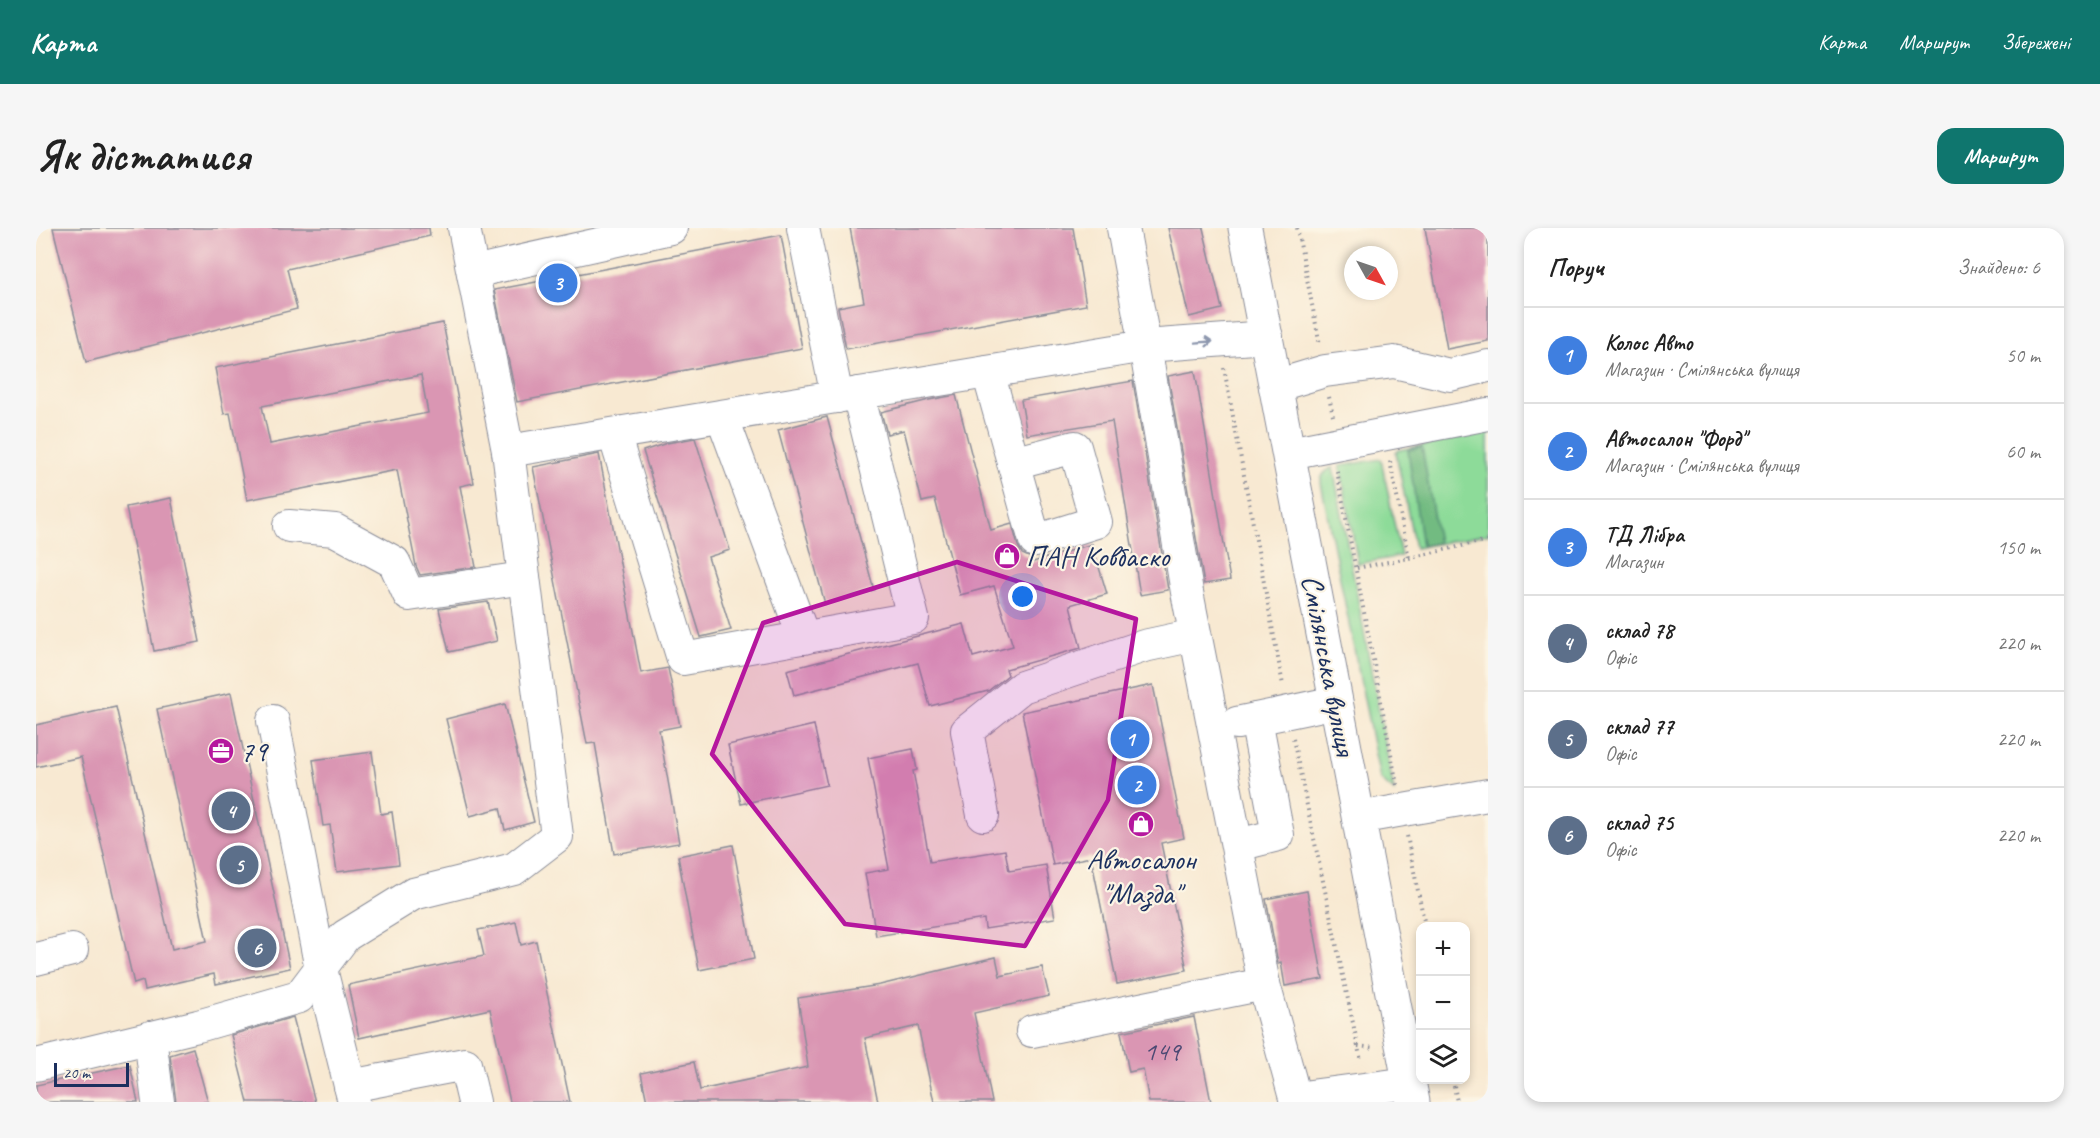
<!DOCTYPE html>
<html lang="uk">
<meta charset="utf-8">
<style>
body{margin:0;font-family:Caveat,sans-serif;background:#f6f6f6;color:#222}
.controls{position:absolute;right:18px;bottom:18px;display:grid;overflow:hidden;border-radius:12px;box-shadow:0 3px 9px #0003}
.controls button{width:54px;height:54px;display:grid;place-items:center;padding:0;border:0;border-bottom:2px solid #e0e0e0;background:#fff;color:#222;font:30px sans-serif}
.compass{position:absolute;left:1308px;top:18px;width:54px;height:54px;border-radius:50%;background:#fff;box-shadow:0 3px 9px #0003;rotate:130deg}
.scale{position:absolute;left:18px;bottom:15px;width:75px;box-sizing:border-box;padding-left:6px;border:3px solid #1b2f5e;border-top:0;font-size:16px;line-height:21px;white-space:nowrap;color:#1b2f5e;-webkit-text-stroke:4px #fcf5e5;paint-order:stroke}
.you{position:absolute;left:987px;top:369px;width:21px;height:21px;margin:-15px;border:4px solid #fff;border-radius:50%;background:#1a73e8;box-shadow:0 0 0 9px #1a73e833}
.badge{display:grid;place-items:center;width:39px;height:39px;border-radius:50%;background:#0f766e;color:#fff;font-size:20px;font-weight:700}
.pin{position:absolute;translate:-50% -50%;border:3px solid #fff;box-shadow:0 2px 6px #0006}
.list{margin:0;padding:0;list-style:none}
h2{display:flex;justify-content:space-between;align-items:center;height:78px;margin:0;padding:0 24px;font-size:26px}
h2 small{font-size:20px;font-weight:400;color:#767676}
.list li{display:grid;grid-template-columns:39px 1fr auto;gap:18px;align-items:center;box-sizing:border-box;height:96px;padding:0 24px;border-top:2px solid #e0e0e0}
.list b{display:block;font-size:22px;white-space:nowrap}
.list p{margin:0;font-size:20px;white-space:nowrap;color:#767676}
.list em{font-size:20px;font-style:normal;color:#767676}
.icon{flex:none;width:33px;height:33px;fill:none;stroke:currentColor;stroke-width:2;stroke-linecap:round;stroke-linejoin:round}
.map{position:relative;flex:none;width:1452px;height:874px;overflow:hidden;border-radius:18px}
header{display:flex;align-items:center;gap:36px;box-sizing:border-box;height:84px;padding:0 30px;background:#0f766e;color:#fff}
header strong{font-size:28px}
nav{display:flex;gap:33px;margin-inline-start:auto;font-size:21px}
.intro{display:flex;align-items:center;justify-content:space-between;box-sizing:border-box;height:144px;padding:0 36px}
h1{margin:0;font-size:42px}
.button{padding:15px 27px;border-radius:18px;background:#0f766e;color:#fff;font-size:21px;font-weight:700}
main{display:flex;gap:36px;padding:0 36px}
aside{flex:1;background:#fff;border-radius:18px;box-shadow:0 3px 9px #0003}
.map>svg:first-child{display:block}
.green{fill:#8ddb99;stroke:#54857c;stroke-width:1.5}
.forest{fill:#72bb81;stroke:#467570;stroke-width:1.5}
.building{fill:#da96b3;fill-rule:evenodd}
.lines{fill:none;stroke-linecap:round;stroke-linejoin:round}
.minor-casing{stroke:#8a8c98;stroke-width:34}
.major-casing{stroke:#8a8c98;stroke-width:35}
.path{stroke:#8a8c98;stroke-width:4;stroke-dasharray:1.5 4.5;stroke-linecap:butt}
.minor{stroke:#fff;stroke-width:32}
.major{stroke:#fff;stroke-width:33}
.oneway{stroke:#8d97ae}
.marked{fill:#b5179e;fill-opacity:0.2;stroke:#b5179e;stroke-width:4.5;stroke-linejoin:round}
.labels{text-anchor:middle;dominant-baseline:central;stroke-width:4.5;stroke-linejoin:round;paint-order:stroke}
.number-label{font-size:27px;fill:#4b4973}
.poi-label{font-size:30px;fill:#1b2f5e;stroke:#fcf5e5;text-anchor:start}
.street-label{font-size:30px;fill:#1b2f5e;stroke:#fcf5e5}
</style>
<header>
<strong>Карта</strong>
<nav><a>Карта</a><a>Маршрут</a><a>Збережені</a></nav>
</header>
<div class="intro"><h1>Як дістатися</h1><a class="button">Маршрут</a></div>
<main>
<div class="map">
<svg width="1452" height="874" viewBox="0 0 1452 874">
<rect width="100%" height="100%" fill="#fcf5e5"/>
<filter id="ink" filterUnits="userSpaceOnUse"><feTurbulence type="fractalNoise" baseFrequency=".0167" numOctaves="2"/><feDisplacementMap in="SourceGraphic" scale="12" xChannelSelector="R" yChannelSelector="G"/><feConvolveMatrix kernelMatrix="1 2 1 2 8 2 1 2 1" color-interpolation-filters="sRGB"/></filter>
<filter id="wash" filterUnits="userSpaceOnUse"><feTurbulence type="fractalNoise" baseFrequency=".008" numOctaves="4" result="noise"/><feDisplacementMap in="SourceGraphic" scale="24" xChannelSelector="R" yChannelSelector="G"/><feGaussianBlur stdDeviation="1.35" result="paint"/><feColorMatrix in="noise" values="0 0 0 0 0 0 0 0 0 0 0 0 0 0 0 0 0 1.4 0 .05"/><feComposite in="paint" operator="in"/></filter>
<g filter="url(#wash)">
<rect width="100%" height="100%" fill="#f8e9d2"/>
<!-- green -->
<g class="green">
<polygon points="1452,204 1452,306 1379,320 1360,225 1363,222"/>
<polygon points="1345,231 1365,328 1322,336 1304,238"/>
<path d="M1297 239 1358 563 1344 551 1285 255C1285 246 1290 243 1297 239Z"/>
</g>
<!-- forest -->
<polygon class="forest" points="1386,219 1402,315 1386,318 1372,222"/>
<g id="blocks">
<!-- building -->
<g class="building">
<polygon points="17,0 393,0 394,8 251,41 261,81 50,134"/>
<polygon points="814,0 1037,0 1050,77 810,121 802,79 828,74"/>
<polygon points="1132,0 1167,0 1186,81 1153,89"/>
<polygon points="1389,0 1452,0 1452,113 1411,121"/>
<polygon points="745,7 766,120 481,174 458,62"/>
<path d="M407 95 438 255 424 258 440 339 384 347 380 338 361 242 211 272 194 185 188 186 179 140ZM385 147 392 185 234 216 226 178Z"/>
<polygon points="1159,143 1194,352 1168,356 1132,148"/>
<polygon points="1097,153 1132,362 1104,367 1076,193 991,207 985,172"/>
<polygon points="920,167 955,302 976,296 982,318 986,326 993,329 994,335 1056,316 1071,366 1034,377 1045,420 970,441 972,447 952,463 894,478 882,435 758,467 751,442 928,396 937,429 977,418 958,358 924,367 899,271 886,274 868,202 851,206 845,184 893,172"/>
<polygon points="791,189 838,362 789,376 742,202"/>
<polygon points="659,210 694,322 672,329 695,402 665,409 607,223 631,215"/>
<polygon points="563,226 605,445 632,440 644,498 623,502 643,615 578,626 559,515 551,516 497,239"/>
<polygon points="135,270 164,414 118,423 90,279"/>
<polygon points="452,374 461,413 413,424 403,381"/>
<polygon points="1117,457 1148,610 1125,615 1151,742 1081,756 1055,629 1017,637 986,484"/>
<polygon points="195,465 254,740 180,756 178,746 109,762 107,753 98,756 45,529 0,539 0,497 80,479 136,721 171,713 121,481"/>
<polygon points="469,476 498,594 469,602 464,580 434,588 410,491"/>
<polygon points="778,497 791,557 705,576 692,517"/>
<polygon points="877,521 881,542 877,543 894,634 969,622 973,643 1010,637 1019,690 949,701 948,691 840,708 829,645 853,641 832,530"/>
<polygon points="336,524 345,586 356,584 363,636 301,644 294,597 287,598 277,532"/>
<polygon points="697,617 718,731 663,742 642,628"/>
<polygon points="1271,663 1287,751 1249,758 1245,734 1242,735 1230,671"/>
<polygon points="480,694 485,717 500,713 534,874 474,874 454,781 323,810 312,757 448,728 442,702"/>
<polygon points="960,729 964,748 1006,739 1013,768 938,785 956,874 898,874 882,798 829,810 842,874 611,874 605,845 658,834 664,862 772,839 762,770 844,757"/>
<polygon points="257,789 279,874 212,874 195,807"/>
<polygon points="1158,789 1175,874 1113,874 1107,841 1093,844 1085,804"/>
<polygon points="157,820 172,874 140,874 134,827"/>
<polygon points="94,837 102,874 0,874 0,857"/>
</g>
</g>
</g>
<g filter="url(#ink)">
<use href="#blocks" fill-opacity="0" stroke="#8a8c98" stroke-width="1.5"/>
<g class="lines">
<defs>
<g id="minor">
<polyline points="428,0 472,223"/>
<polyline points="767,0 801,169"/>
<polyline points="1087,0 1109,118 1151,364 1228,756 1259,870 1373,855"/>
<polyline points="437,44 635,0"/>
<polyline points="952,144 999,313 1060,294 1039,219 977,235"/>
<polyline points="1239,158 1289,143 1358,134 1414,147 1452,138"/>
<polyline points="686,188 768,410"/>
<polyline points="578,206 647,431 877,390 822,165"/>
<polyline points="1253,225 1452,186"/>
<polyline points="253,298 299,302 358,334 373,367 488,350"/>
<polyline points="237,493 285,741 318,874"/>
<polyline points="1201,495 1300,474"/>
<polyline points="947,587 931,503 986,459 1108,418 1159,407"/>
<polyline points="1322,590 1452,567"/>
<polyline points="1202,617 1242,607 1220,491"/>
<polyline points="0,731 36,722"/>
<polyline points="996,803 1228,756"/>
<polyline points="114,809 122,874"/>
<polyline points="0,837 162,798 263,769 309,708 377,666 478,641 521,608 472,223 1109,118 1231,109"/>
<polyline points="314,858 429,836 438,874"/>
</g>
<polyline id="major" points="1209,0 1377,874"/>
</defs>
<!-- minor casing -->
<use href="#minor" class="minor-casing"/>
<!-- major casing -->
<use href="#major" class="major-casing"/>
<!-- path -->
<g class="path">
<polyline points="1261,0 1284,117"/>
<polyline points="1188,140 1247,457"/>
<polyline points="1293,169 1297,188"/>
<polyline points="1301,243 1361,557"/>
<polyline points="1373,330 1452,312"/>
<polyline points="1321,340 1373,330 1354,233"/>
<polyline points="1257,511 1325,833"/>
<polyline points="1371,608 1389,698"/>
<polyline points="1322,818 1339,820"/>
<polyline points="1417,852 1421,874"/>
</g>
<!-- minor -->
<use href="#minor" class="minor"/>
<!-- major -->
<use href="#major" class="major"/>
</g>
<!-- one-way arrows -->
<defs><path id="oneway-shaft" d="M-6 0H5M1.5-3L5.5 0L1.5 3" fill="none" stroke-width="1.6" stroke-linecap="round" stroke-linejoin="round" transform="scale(1.5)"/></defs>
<use class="oneway" href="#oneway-shaft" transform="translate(1168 114) rotate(-4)"/>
</g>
<!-- marked area -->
<path class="marked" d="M921 334 1100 391 1072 572 989 718 809 696 676 526 727 395Z"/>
<!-- icons -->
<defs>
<symbol id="shop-disc" viewBox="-11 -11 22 22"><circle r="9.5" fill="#b5179e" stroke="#fcf5e5"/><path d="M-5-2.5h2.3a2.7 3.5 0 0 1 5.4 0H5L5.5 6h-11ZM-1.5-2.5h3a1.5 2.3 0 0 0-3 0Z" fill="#fff"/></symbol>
<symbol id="office-disc" viewBox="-11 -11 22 22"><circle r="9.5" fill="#b5179e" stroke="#fcf5e5"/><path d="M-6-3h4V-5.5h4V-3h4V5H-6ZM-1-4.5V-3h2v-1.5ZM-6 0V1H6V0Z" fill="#fff"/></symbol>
</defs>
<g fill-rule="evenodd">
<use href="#shop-disc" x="956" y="313" width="30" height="30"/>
<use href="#office-disc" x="170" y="508" width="30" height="30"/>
<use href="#shop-disc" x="1090" y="581" width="30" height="30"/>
</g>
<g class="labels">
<!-- number labels -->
<g class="number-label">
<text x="1126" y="823">149</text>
</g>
<!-- poi labels -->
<g class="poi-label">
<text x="990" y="328">ПАН Ковбаско</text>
<text x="204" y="523">79</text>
<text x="1105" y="631" text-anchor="middle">Автосалон<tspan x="1105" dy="34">"Мазда"</tspan></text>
</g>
<!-- street labels -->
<g class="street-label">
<text transform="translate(1293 437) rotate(79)">Смілянська вулиця</text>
</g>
</g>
</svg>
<div class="controls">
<button>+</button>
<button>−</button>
<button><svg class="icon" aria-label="layers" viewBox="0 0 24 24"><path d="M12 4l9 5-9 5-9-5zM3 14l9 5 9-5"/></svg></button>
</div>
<svg class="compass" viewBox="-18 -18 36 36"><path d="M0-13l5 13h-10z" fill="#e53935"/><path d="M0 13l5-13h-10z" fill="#767676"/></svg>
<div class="scale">20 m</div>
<div class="you"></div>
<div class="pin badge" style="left:1094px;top:511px;background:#3f7fe0">1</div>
<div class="pin badge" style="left:1101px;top:557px;background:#3f7fe0">2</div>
<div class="pin badge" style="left:522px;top:55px;background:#3f7fe0">3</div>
<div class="pin badge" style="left:195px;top:583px;background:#5c6f8a">4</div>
<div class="pin badge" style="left:203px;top:637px;background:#5c6f8a">5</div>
<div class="pin badge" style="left:221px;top:720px;background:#5c6f8a">6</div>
</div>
<aside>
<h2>Поруч<small>Знайдено: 6</small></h2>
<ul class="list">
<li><span class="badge" style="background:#3f7fe0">1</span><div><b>Колос Авто</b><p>Магазин · Смілянська вулиця</p></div><em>50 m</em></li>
<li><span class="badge" style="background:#3f7fe0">2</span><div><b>Автосалон &quot;Форд&quot;</b><p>Магазин · Смілянська вулиця</p></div><em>60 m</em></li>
<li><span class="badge" style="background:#3f7fe0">3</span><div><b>ТД Лібра</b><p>Магазин</p></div><em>150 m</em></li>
<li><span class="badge" style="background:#5c6f8a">4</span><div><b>склад 78</b><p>Офіс</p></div><em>220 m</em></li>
<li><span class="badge" style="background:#5c6f8a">5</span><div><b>склад 77</b><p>Офіс</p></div><em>220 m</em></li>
<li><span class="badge" style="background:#5c6f8a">6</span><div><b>склад 75</b><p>Офіс</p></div><em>220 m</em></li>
</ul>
</aside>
</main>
